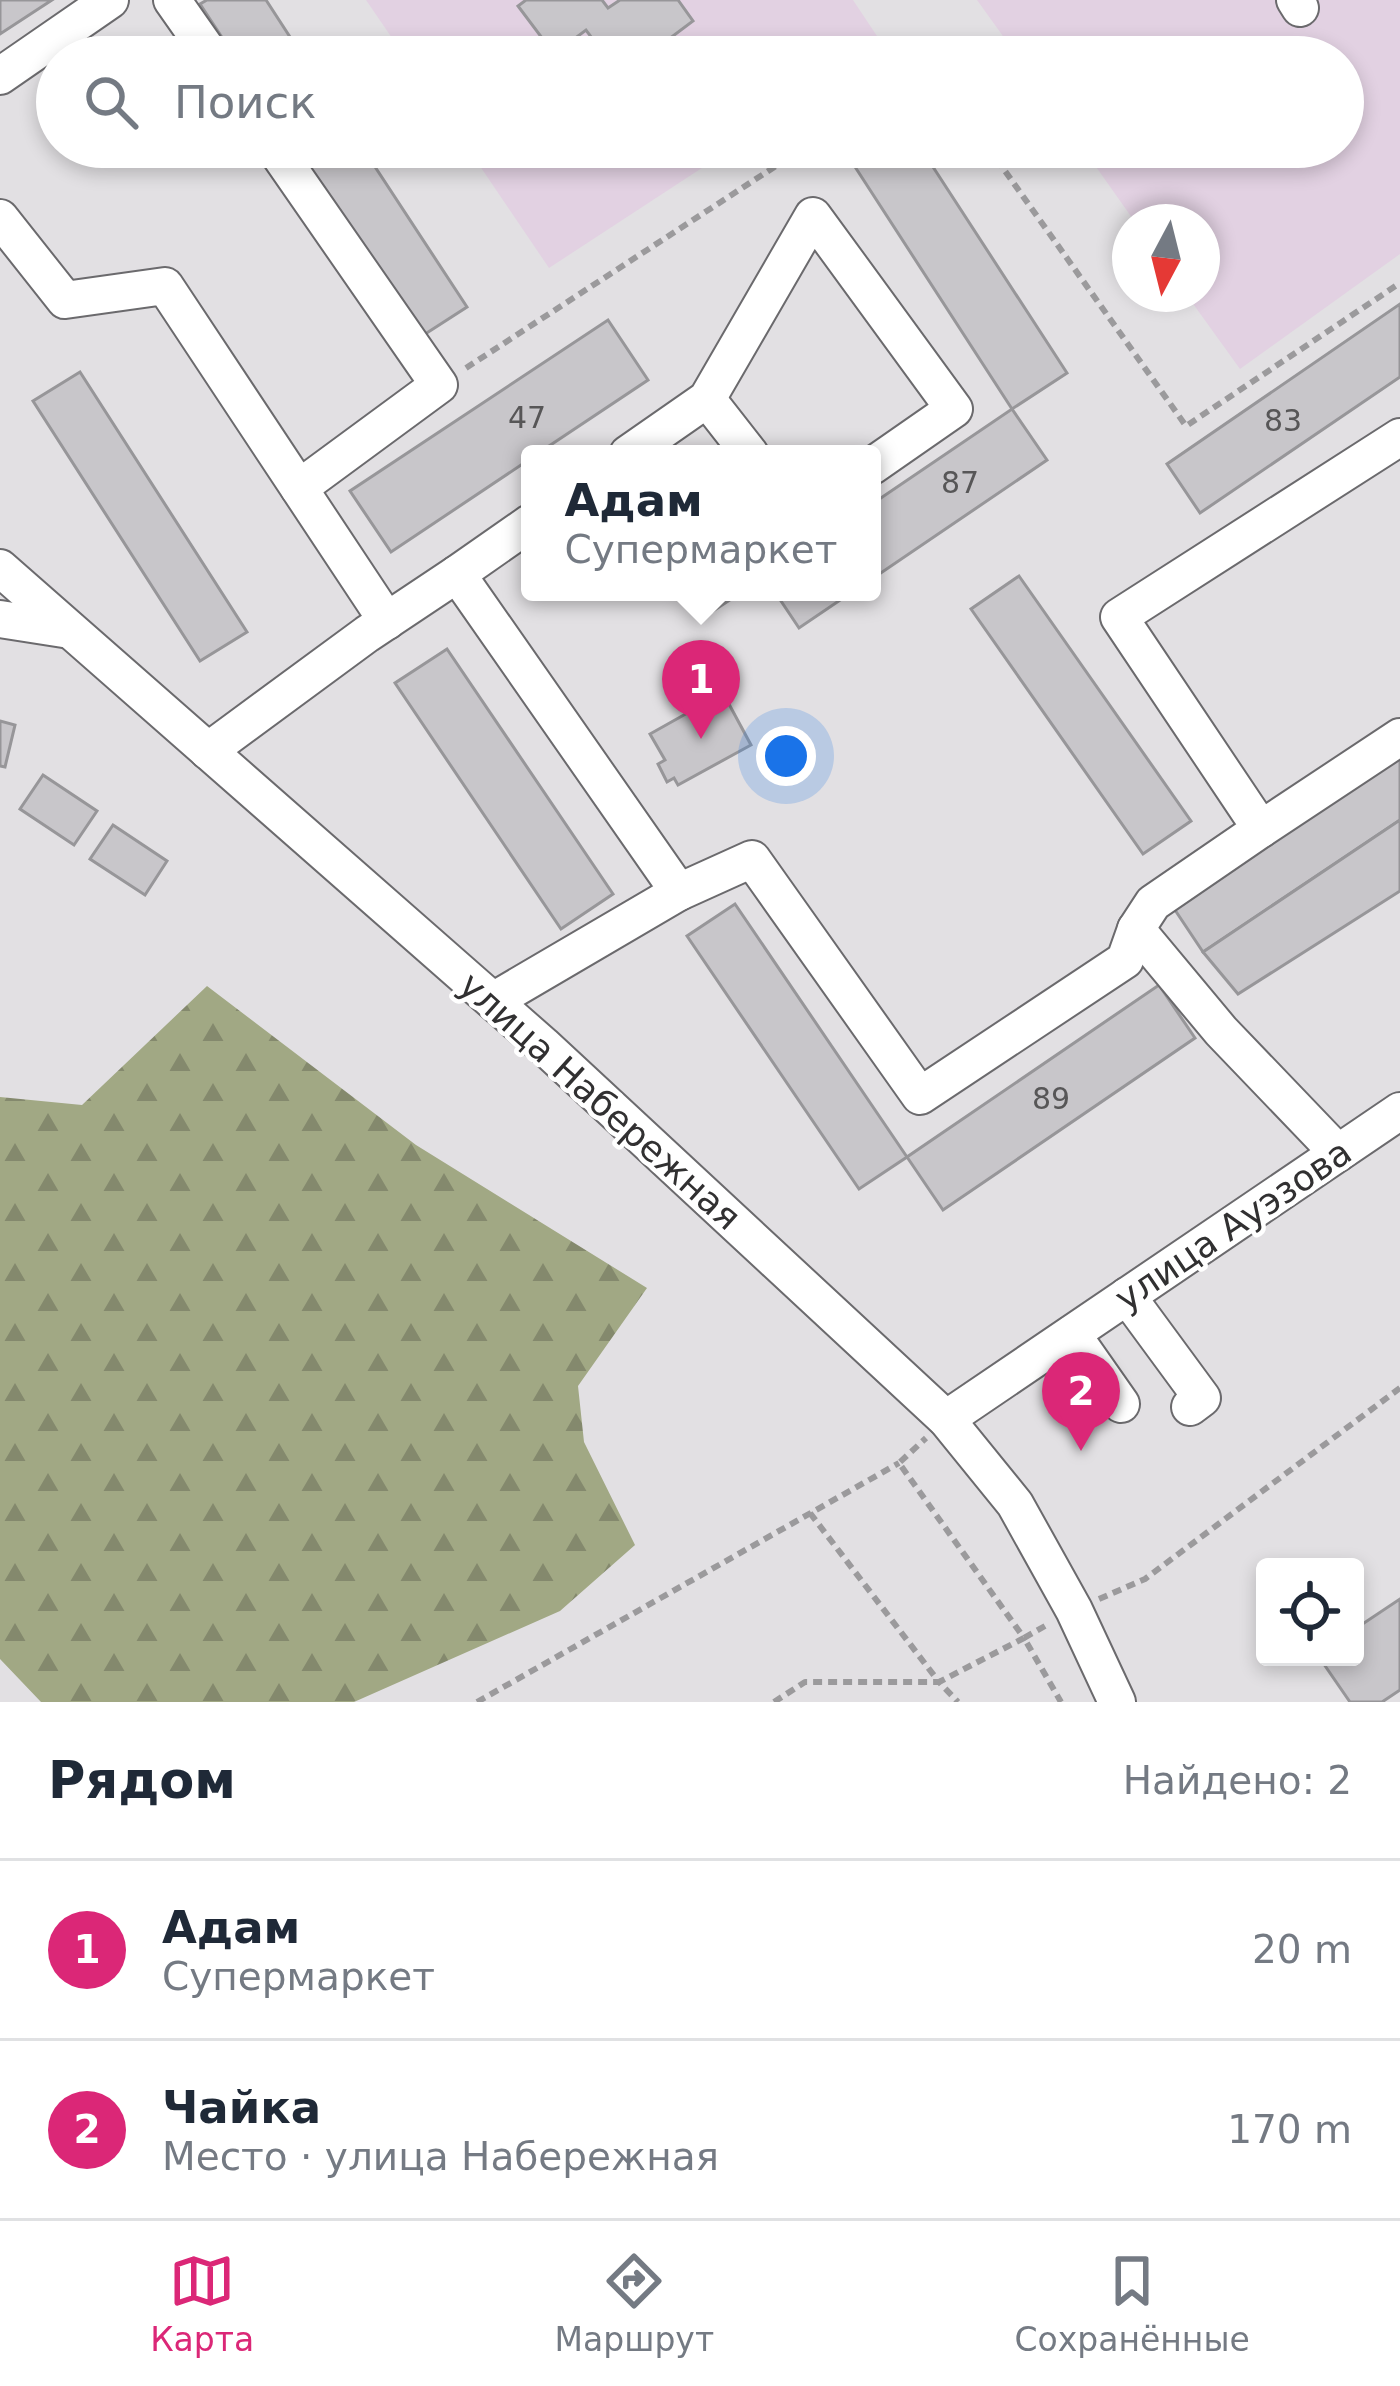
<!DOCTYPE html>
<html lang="ru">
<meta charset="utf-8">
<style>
body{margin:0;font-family:"DejaVu Sans",sans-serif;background:#f2f2f3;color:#1f2937}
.controls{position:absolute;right:36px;bottom:36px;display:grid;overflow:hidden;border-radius:12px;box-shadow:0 6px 18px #0003}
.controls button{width:108px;height:108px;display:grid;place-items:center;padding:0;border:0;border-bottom:3px solid #e0e1e3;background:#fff;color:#1f2937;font:60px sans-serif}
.compass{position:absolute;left:1112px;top:204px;width:108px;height:108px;border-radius:50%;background:#fff;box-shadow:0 6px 18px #0003;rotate:187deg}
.you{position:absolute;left:786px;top:756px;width:42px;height:42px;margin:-30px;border:9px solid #fff;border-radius:50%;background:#1a73e8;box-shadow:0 0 0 18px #1a73e833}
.badge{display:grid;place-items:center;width:78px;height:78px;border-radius:50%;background:#db2777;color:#fff;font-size:39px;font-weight:700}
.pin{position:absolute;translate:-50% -99px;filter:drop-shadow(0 3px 6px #0008)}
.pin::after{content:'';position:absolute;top:63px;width:42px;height:36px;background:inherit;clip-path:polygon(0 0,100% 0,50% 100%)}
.popup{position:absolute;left:521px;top:445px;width:360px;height:156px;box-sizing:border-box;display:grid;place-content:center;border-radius:12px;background:#fff;filter:drop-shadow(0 3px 9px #0005);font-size:39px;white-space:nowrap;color:#747a83}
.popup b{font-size:45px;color:#1f2937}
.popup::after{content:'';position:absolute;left:50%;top:100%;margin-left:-24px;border:24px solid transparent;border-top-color:#fff}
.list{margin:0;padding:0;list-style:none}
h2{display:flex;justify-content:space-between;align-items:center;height:156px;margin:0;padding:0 48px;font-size:51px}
h2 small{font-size:39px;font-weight:400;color:#747a83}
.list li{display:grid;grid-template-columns:78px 1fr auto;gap:36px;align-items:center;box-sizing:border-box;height:180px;padding:0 48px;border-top:3px solid #e0e1e3}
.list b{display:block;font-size:45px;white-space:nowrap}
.list p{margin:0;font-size:39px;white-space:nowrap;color:#747a83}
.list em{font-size:39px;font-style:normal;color:#747a83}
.icon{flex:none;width:66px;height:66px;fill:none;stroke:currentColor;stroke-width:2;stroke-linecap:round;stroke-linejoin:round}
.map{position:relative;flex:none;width:1400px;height:1702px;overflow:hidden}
.search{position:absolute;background:#fff;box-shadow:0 6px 18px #0003;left:36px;right:36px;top:36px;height:132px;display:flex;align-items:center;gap:30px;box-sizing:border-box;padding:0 42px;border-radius:66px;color:#747a83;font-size:45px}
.sheet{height:516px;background:#fff}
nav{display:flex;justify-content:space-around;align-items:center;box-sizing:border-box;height:168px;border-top:3px solid #e0e1e3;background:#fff;font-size:33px;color:#747a83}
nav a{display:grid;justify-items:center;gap:6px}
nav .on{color:#db2777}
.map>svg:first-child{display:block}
.education{fill:#e2d1e2}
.forest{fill:url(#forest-firs)}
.building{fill:#c8c6ca;stroke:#979699;stroke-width:3}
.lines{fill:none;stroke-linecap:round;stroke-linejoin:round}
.minor-casing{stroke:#6b6a6d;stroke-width:40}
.path{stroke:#9b9a9c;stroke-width:6;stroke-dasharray:9 6;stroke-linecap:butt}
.minor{stroke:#fff;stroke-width:36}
.labels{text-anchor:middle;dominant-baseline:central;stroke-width:9;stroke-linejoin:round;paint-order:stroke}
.number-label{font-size:30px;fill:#575657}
.street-label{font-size:36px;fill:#313031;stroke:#fff}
</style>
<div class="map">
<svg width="1400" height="1702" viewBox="0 0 1400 1702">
<defs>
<pattern id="forest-firs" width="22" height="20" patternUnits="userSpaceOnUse" patternTransform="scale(3)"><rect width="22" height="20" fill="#a1a884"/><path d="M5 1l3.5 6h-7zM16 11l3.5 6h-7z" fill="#84896d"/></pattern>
</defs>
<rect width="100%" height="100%" fill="#e2e0e3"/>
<!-- education -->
<g class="education">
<polygon points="366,0 853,0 885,48 872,57 405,57"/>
<polygon points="977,0 1400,0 1400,254 1240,369 1186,294 1202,294 1202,222 1135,222 1082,147 1343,147 1343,57 1018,57"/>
<polygon points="467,147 734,147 549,268"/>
</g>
<!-- forest -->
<polygon class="forest" points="207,986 416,1145 647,1288 578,1386 584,1442 635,1545 560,1611 354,1702 41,1702 0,1659 0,1097 82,1105"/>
<!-- building -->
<g class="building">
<polygon points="0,0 52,0 0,34"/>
<polygon points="207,0 266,0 303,57 235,57 200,4"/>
<polygon points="526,0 602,0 608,8 620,0 678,0 693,21 645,57 606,57 586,30 554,54 518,6"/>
<polygon points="294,147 362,147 467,307 419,338"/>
<polygon points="862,147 920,147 1067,373 1012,409 848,156"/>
<polygon points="1400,304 1400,377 1200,513 1167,464"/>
<polygon points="608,320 648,380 537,454 530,454 530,459 391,552 350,491"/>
<polygon points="80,372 247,632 200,661 33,401"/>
<polygon points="1012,409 1047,460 872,579 872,504"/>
<polygon points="1019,576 1191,821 1143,854 971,609"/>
<polygon points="700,592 742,592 713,611"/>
<polygon points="775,592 852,592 799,628"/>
<polygon points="447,649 613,894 561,929 395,683"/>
<polygon points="723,693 751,745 678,785 674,778 667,782 658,764 665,760 650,734"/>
<polygon points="0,721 15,725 5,767 0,766"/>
<polygon points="1400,755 1400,820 1203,952 1173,907"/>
<polygon points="43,775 97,811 74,845 20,809"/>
<polygon points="1400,820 1400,891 1238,994 1203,952"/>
<polygon points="113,825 167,861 145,895 90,859"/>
<polygon points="735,904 907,1157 859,1189 687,936"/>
<polygon points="1159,985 1195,1038 943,1210 907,1157"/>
<polygon points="1400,1599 1400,1690 1382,1702 1350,1702 1319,1657 1355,1657 1355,1629"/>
</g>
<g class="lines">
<defs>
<g id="minor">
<polyline points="172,0 212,57"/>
<polyline points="1295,0 1300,8"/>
<polyline points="0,76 110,0"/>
<polyline points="274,147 439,385 299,488"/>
<polyline points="0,218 65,300 165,286 387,621"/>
<polyline points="707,399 750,454"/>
<polyline points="628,454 707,399 813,216 954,409 872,466"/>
<polyline points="0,568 543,1045 946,1419 1015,1504 1074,1610 1117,1702"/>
<polyline points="457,574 530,523"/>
<polyline points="0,619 70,630"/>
<polyline points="208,751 367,634 457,574 679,892 493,1001"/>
<polyline points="1261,829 1400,737"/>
<polyline points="679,892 752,859 920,1096 1125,960 1136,929 1153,903 1261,829 1119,617 1400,437"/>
<polyline points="1136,929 1221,1031 1338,1153"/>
<polyline points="1127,1296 1202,1398 1190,1407"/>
<polyline points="1072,1334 1121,1404"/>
<polyline points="946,1419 1400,1111"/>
</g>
</defs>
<!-- minor casing -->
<use href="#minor" class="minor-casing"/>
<!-- path -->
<g class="path">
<polyline points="988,147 1186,426 1400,283"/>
<polyline points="466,368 805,147"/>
<polyline points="810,1513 939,1682 1024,1638 899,1463 926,1438"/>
<polyline points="1099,1599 1145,1579 1400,1388"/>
<polyline points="1045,1626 1024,1638 1061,1702"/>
<polyline points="477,1702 899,1463"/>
<polyline points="774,1702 805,1682 939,1682 958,1702"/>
</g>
<!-- minor -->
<use href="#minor" class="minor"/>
</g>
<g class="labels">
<!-- number labels -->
<g class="number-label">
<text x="527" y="417">47</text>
<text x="1283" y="420">83</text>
<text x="960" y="482">87</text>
<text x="1051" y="1098">89</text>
</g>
<!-- street labels -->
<g class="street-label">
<text transform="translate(600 1101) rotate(42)">улица Набережная</text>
<text transform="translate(1233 1225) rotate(-34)">улица Ауэзова</text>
</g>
</g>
</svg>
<div class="controls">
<button><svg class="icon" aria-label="locate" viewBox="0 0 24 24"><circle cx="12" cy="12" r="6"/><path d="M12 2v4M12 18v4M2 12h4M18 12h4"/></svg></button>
</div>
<svg class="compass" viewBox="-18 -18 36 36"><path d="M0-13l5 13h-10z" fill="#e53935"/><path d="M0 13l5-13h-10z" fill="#747a83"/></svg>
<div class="you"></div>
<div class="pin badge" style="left:701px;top:739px">1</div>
<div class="popup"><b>Адам</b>Супермаркет</div>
<div class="pin badge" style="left:1081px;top:1451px">2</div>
<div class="search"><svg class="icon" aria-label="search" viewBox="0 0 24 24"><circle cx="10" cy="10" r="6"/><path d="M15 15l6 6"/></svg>Поиск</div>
</div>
<section class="sheet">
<h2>Рядом<small>Найдено: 2</small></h2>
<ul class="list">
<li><span class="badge">1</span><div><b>Адам</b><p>Супермаркет</p></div><em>20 m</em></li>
<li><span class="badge">2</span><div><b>Чайка</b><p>Место · улица Набережная</p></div><em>170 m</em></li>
</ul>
</section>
<nav>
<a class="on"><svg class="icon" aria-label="map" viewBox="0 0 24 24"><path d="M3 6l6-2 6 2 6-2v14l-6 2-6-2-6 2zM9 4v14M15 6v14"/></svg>Карта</a>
<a><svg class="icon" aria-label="directions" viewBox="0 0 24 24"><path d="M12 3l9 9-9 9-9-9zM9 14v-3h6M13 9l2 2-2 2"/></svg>Маршрут</a>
<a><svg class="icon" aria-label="saved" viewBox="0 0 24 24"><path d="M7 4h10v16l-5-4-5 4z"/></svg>Сохранённые</a>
</nav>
